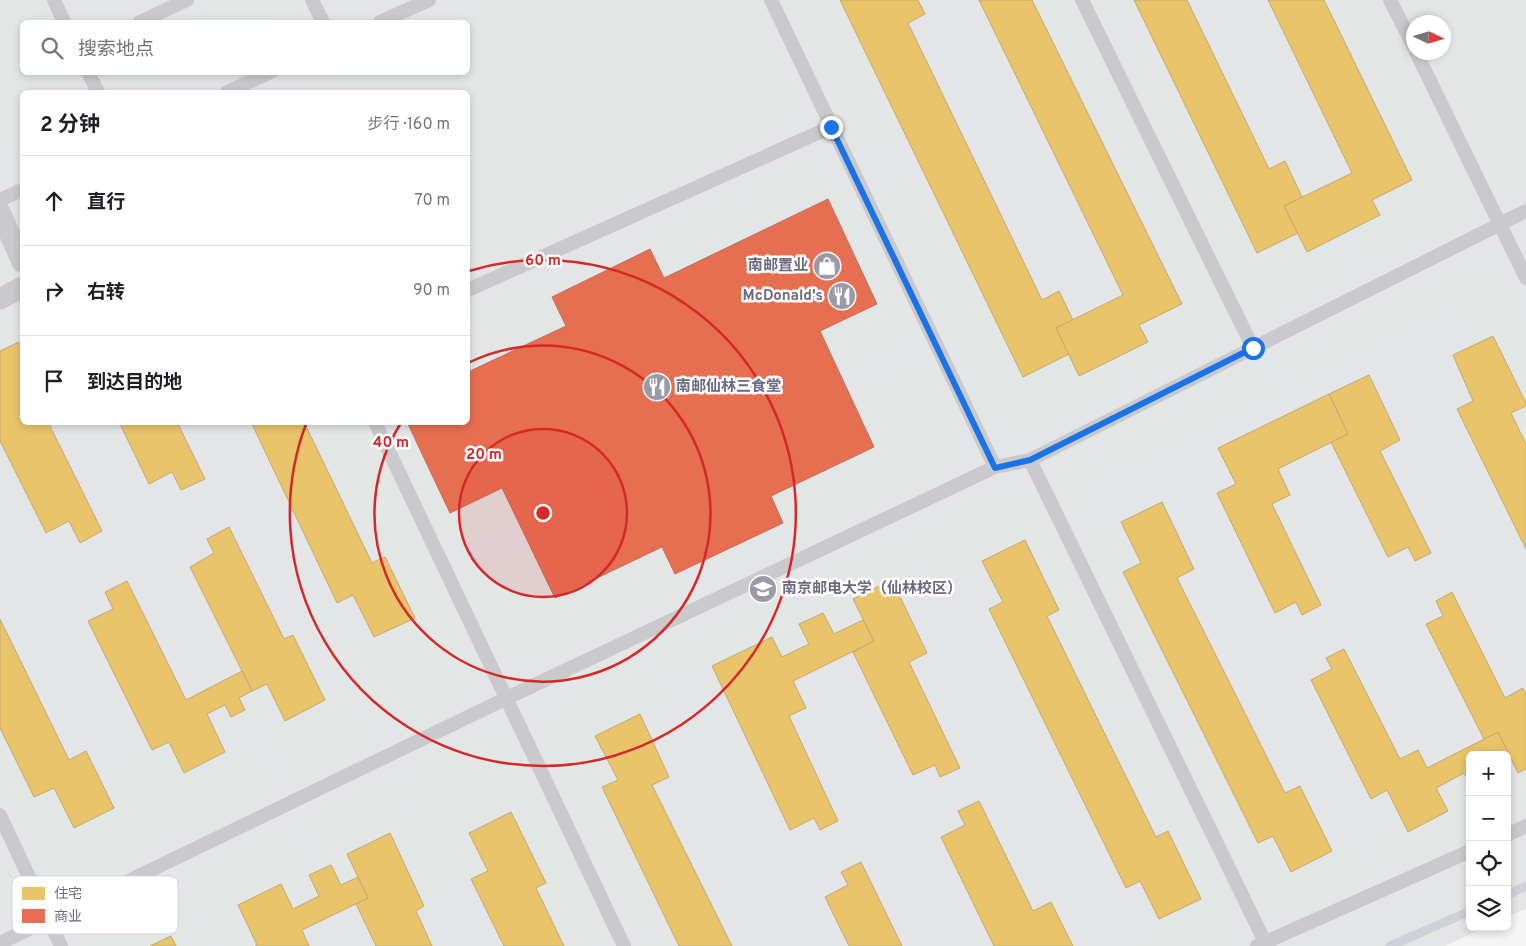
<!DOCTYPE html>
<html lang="zh">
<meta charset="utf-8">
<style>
body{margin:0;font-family:Overpass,"Noto Sans SC",sans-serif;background:#f2f2f2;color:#202124}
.controls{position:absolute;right:15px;bottom:15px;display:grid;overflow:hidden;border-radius:8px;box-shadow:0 2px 8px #0003}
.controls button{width:45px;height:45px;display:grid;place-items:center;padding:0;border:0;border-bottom:1px solid #e0e0e0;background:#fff;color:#202124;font:25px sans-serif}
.compass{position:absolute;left:1406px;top:15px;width:45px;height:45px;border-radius:50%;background:#fff;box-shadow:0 2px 8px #0003;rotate:94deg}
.stop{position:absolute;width:15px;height:15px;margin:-11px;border:4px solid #1a73e8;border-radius:50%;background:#fff}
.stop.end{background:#1a73e8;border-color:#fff;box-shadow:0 1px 5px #0008}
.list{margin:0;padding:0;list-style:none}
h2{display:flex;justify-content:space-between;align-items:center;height:65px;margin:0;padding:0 20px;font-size:21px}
h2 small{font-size:16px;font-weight:400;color:#757577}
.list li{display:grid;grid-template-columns:32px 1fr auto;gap:15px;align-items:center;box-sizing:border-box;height:90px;padding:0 20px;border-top:1px solid #e0e0e0}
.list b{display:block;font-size:19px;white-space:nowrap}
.list em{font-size:16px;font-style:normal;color:#757577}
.icon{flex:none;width:28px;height:28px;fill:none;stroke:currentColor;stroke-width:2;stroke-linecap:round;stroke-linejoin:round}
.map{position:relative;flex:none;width:1526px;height:946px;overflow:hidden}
.search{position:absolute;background:#fff;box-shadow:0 2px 8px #0003;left:20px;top:20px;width:450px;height:55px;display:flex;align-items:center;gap:12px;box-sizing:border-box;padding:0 18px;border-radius:8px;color:#757577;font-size:19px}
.panel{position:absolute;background:#fff;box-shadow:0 2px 8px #0003;left:20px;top:90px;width:450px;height:335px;border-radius:8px}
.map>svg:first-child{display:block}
.built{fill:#e4e5e7;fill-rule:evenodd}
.green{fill:#e2e6e4}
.homes{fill:#e9c46a;stroke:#c4a971}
.shops{fill:#e76f51;stroke:#c26d5f}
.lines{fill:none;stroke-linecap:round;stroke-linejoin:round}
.stream{stroke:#d0d1d8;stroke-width:9}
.service{stroke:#cacacc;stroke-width:14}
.pedestrian{stroke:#cacacc;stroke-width:21}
.route{stroke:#1a73e8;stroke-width:6}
.ring{fill:none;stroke:#d62828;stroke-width:2.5}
.labels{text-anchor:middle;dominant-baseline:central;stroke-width:5;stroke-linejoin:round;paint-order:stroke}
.poi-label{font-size:15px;font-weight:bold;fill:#6c6981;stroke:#fff;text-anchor:end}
.key{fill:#fff;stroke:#d3d2d9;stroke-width:1}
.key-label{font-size:14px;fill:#6c6981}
.centre{fill:#d62828;stroke:#fff;stroke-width:2.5}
.ring-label{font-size:15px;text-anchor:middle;font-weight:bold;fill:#d62828;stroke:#fff;stroke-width:5;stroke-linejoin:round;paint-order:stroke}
</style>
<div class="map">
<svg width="1526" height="946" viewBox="0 0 1526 946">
<rect width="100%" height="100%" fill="#f4f5f4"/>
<!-- built -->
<path class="built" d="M0 0H1526V909L1507 917V755H1470V927H1486L1445 946H0ZM22 22H468V72H22ZM1414 22H1444V52H1414ZM22 92H468V422H22Z"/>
<!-- green -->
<g class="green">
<polygon points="0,0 38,0 48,22 22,22 22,72 72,73 82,92 22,92 22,143 0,153"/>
<polygon points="228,0 300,0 305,9 276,22 181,22"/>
<polygon points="494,0 751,0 789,81 787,105 779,125 763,138 468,273 468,92 294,92 338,73 468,72 468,22 445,22"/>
<polygon points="791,0 840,0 905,135 865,154"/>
<polygon points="1032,0 1069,0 1231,319 1231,331 1224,340 1143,379 1127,352 1147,342 1139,325 1182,303"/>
<polygon points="1096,0 1134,0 1137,7 1107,22"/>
<polygon points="1324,0 1373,0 1472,199 1473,212 1467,222 1375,265 1357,227 1380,215 1372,200 1412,180"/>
<path d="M1410 0H1526V196C1518 201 1511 203 1504 196L1435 53 1444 52V22H1420Z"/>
<polygon points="1155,44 1257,253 1298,233 1332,239 1352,277 1273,317 1256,316 1244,307 1127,58"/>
<polygon points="102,73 171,73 129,92 111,92"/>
<polygon points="805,165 824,173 841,188 863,234 848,241 828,199 767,229 745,186 783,168"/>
<polygon points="924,175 1022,377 1069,354 1079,376 1101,365 1117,392 1041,429 1022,430 1006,425 990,411 884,194"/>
<polygon points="729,194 750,236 664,278 650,249 651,235 663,224"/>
<polygon points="0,252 7,256 11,267 7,281 0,284"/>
<polygon points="873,253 911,333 838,369 820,331 877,304 857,260"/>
<polygon points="1470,263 1491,265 1505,278 1526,323 1526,403 1494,337 1481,342 1461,303 1338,364 1328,343 1329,330"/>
<polygon points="527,284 543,284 552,297 566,326 492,361 468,310"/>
<polygon points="22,307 22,349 18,342 0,351 0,318"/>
<polygon points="1310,341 1316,344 1329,369 1297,384 1286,362 1286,352"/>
<path d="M927 365C936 383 959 421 959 441 958 454 950 465 943 476L796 548 771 496 874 447 853 402Z"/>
<polygon points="1250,368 1257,371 1272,397 1227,419 1215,391 1215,384"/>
<polygon points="1198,393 1204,398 1218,424 1199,433 1186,409 1184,400"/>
<polygon points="1526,406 1526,444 1511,413"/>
<polygon points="1166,410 1173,414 1186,439 1155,454 1142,430 1145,420"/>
<polygon points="353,423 362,426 468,651 474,668 475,685 467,697 407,728 392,729 380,723 343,652 414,617 385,557 372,563 315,445"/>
<polygon points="389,423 407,423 423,456 408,463"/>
<polygon points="1125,429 1133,435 1145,460 1122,471 1109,445 1109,437"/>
<path d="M1082 450 1088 455 1101 481 1083 490 1091 506 1072 516C1066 503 1045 473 1060 461 1066 457 1075 454 1082 450Z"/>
<polygon points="429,467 451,513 502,488 517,518 449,550 413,475"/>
<polygon points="1008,487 1027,492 1036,503 1128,697 1094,712 1047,616 1059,610 1025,540 937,583 921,548 920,534 928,525 995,491"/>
<polygon points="1121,522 1141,563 1123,573 1183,692 1163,701 1084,541"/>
<polygon points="530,545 555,598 662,547 687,595 548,662 525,662 504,653 487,635 460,579"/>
<polygon points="886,546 898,547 908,554 922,585 900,596 854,599 863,620 834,634 808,581"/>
<path d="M783 592 809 644 782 657 771 637 674 682C664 666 663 657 676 642Z"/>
<polygon points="641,666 649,671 664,700 595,737 618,780 602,788 662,913 634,925 552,753 552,729 560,711 577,695 629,668"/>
<polygon points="267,684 285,720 343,691 361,727 363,740 360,753 298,784 252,691"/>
<path d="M1139 717 1231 910C1233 925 1236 934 1224 946H1137L1166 932 1159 919 1201 898 1168 832 1156 837 1105 734Z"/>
<polygon points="1198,722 1258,843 1273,836 1291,872 1355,841 1364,859 1366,880 1357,893 1297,921 1278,920 1265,914 1178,732"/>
<polygon points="0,728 34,797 54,788 74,828 114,808 99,776 124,762 156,829 156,844 151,855 108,875 81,879 50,867 32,847 0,783"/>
<path d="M475 737C498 738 504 745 519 761L606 939 591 946H564L536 888 546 883 511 812 469 833 488 871 455 887 414 803 411 785 416 768 427 758Z"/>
<polygon points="169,742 184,773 243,742 271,797 195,836 181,835 167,825 133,760"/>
<polygon points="1508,752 1526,769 1526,817 1518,821 1507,801 1507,755 1504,755"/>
<polygon points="1464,773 1470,783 1470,844 1410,872 1392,870 1382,859 1370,834 1402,819 1408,832 1447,812 1436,788"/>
<polygon points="371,783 384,788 398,802 443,897 424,906 390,834 347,854 358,877 341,885 307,815"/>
<path d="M284 827 319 896 293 909 281 885 238 904 257 945 223 946C215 931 196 899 196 884 197 876 201 869 206 863Z"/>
<polygon points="0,859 7,874 10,896 2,917 0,918"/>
<polygon points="160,884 172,888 182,897 204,946 176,946 171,936 150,946 85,946 90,930 110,910"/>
<polygon points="674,935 679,946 649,946"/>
</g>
<!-- homes -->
<g class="homes">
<polygon points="840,0 918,0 925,14 908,23 1042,300 1059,291 1073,320 1056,328 1069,354 1023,377"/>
<polygon points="979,0 1032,0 1182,304 1139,325 1148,342 1079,376 1056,328 1123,295"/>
<polygon points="1134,0 1187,0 1269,169 1285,161 1302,197 1284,206 1298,233 1257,253"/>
<polygon points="1268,0 1324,0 1412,180 1372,200 1380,215 1307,252 1284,206 1352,173"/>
<polygon points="1493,336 1526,403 1526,406 1511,413 1526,444 1526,549 1457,409 1473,401 1453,355"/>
<polygon points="19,342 22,349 22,422 48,422 102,531 80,543 69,521 46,533 0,441 0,351"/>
<polygon points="1369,375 1400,440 1380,451 1431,553 1415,561 1408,547 1388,557 1331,442 1348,434 1329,394"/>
<polygon points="1329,394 1348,434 1278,469 1290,495 1272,504 1321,605 1302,615 1296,602 1275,613 1217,493 1236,484 1218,448"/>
<polygon points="119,422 177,422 205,479 181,490 172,472 149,484"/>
<polygon points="251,422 304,422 372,563 385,557 415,618 374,637 353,595 337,603"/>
<polygon points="1162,502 1194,569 1177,578 1285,793 1300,786 1332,851 1291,872 1273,836 1258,843 1123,572 1141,563 1121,522"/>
<polygon points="229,527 284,639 293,635 325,700 285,721 267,684 252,691 190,567 214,553 207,539"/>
<polygon points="1025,540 1059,610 1047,616 1094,712 1156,837 1168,831 1201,899 1159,919 1140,881 1126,888 989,609 1003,602 982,561"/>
<polygon points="892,580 927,653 909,662 960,768 940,777 935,765 913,775 853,652 874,641 853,599"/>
<polygon points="127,581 186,700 242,671 252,691 239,698 245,710 231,717 225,705 207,714 225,752 184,773 169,742 152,750 88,621 113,609 105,592"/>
<polygon points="1452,592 1505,698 1523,688 1526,695 1526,769 1518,773 1498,732 1484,739 1426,624 1443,616 1436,601"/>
<polygon points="823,613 834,634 863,620 874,641 793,681 806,708 789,716 838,821 820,830 814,818 790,830 712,666 772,637 782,657 809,644 799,624"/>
<polygon points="0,619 69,760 86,751 114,808 74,828 54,788 34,797 0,728"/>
<polygon points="1344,649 1400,759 1418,750 1427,768 1498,732 1508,752 1504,755 1470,755 1470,783 1464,773 1436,788 1448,811 1408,832 1387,790 1371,799 1311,680 1332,669 1326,658"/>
<polygon points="640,714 669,777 652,785 732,946 679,946 602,787 618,780 595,736"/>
<polygon points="979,801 1033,911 1051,902 1073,946 994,946 941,837 965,825 958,811"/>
<polygon points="511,812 546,883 536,888 564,946 504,946 471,879 488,871 469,833"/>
<polygon points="390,833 424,906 416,911 432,946 376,946 356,904 368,898 347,854"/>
<polygon points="861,862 902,946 849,946 825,897 848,885 841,872"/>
<polygon points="331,865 341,885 358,877 368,898 302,930 309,946 255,946 257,945 238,905 281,884 293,909 319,896 309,875"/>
<polygon points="171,936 176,946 150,946"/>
</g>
<!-- shops -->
<polygon class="shops" points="828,199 877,304 820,331 874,447 771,496 783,523 675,574 662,547 555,598 502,488 450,513 407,422 468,422 468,372 566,326 552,297 650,249 664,278"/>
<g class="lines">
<!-- stream -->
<g class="stream">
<polyline points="1507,895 1526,886"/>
<polyline points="1390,946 1470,911"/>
</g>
<!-- service -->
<g class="service">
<polyline points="54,0 64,22"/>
<polyline points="312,0 323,22"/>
<polyline points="771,0 995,467"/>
<polyline points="1082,0 1253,348"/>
<polyline points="1390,0 1414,47"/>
<polyline points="140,22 187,0"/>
<polyline points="380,22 429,0"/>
<polyline points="1416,52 1526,278"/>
<polyline points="88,72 98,92"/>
<polyline points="227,92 271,72"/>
<polyline points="0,200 22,190"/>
<polyline points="468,290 831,127"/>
<polyline points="375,422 624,946"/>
<polyline points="1030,460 1265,942"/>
<polyline points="0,815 61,946"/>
<polyline points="1507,835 1526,826"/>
<polyline points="0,943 505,699 995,467 1030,460 1526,211"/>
<polyline points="1257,946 1470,851"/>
</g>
<!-- pedestrian -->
<g class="pedestrian">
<polyline points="0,212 22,262"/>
<polyline points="0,299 22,287"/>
</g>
</g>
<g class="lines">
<!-- route -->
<polyline class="route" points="831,127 995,468 1030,460 1253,348"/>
</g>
<!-- distance rings -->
<circle cx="543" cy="513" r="84" fill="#d62828" fill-opacity=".12"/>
<g class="ring">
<circle cx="543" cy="513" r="84"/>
<path d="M468 363A168 168 0 1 1 401 423"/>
<path d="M469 271A253 253 0 1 1 306 424"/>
</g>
<!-- icons -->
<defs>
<symbol id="shop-disc" viewBox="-11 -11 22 22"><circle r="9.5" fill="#9c9aa9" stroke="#fff"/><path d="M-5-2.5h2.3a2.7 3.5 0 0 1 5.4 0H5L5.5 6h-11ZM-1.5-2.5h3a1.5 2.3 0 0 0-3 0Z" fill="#fff"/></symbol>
<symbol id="restaurant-disc" viewBox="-11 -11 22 22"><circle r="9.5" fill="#9c9aa9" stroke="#fff"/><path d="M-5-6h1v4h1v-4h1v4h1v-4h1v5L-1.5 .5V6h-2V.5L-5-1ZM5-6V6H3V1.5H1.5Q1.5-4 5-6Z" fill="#fff"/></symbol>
<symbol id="university-disc" viewBox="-11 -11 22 22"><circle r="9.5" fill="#9c9aa9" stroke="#fff"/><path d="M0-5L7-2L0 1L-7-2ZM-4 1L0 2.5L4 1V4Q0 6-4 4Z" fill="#fff"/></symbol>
</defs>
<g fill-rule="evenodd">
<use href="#shop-disc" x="811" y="250" width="32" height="32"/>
<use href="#restaurant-disc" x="826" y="280" width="32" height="32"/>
<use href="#restaurant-disc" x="641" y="371" width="32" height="32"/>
<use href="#university-disc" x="747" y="573" width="32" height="32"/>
</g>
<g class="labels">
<!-- poi labels -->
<g class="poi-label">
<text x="808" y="266">南邮置业</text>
<text x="823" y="296">McDonald's</text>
<text x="676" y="387" text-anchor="start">南邮仙林三食堂</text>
<text x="782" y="589" text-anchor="start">南京邮电大学（仙林校区）</text>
</g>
</g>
<!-- legend -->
<rect x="12" y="876" width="166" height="58" rx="8" class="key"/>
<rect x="22" y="887" width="23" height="13" fill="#e9c46a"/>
<rect x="22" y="909" width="23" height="14" fill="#e76f51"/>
<g class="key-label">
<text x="54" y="898">住宅</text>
<text x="54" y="921">商业</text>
</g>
<circle cx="543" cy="513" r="8" class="centre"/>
<g class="ring-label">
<text x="543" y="265">60 m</text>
<text x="391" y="447">40 m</text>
<text x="484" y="459">20 m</text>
</g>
</svg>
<div class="controls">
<button>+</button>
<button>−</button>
<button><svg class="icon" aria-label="locate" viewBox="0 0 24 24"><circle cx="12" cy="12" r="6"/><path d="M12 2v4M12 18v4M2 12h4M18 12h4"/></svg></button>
<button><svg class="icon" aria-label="layers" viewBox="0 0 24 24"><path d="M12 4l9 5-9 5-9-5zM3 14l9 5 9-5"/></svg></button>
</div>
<svg class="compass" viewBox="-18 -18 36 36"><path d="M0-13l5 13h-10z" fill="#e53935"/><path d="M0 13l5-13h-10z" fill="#757577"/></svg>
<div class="stop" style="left:1253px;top:348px"></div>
<div class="stop end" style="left:831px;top:127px"></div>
<div class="search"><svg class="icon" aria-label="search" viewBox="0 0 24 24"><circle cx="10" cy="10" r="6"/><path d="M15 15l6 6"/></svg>搜索地点</div>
<section class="panel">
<h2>2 分钟<small>步行 · 160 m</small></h2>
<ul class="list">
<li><svg class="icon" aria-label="ahead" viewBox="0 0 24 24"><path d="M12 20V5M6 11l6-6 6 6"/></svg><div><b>直行</b></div><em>70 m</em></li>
<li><svg class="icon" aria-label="right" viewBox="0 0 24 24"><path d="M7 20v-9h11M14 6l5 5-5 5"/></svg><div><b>右转</b></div><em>90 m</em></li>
<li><svg class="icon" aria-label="arrive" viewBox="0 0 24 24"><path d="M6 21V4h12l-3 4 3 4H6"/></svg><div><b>到达目的地</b></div></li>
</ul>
</section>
</div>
